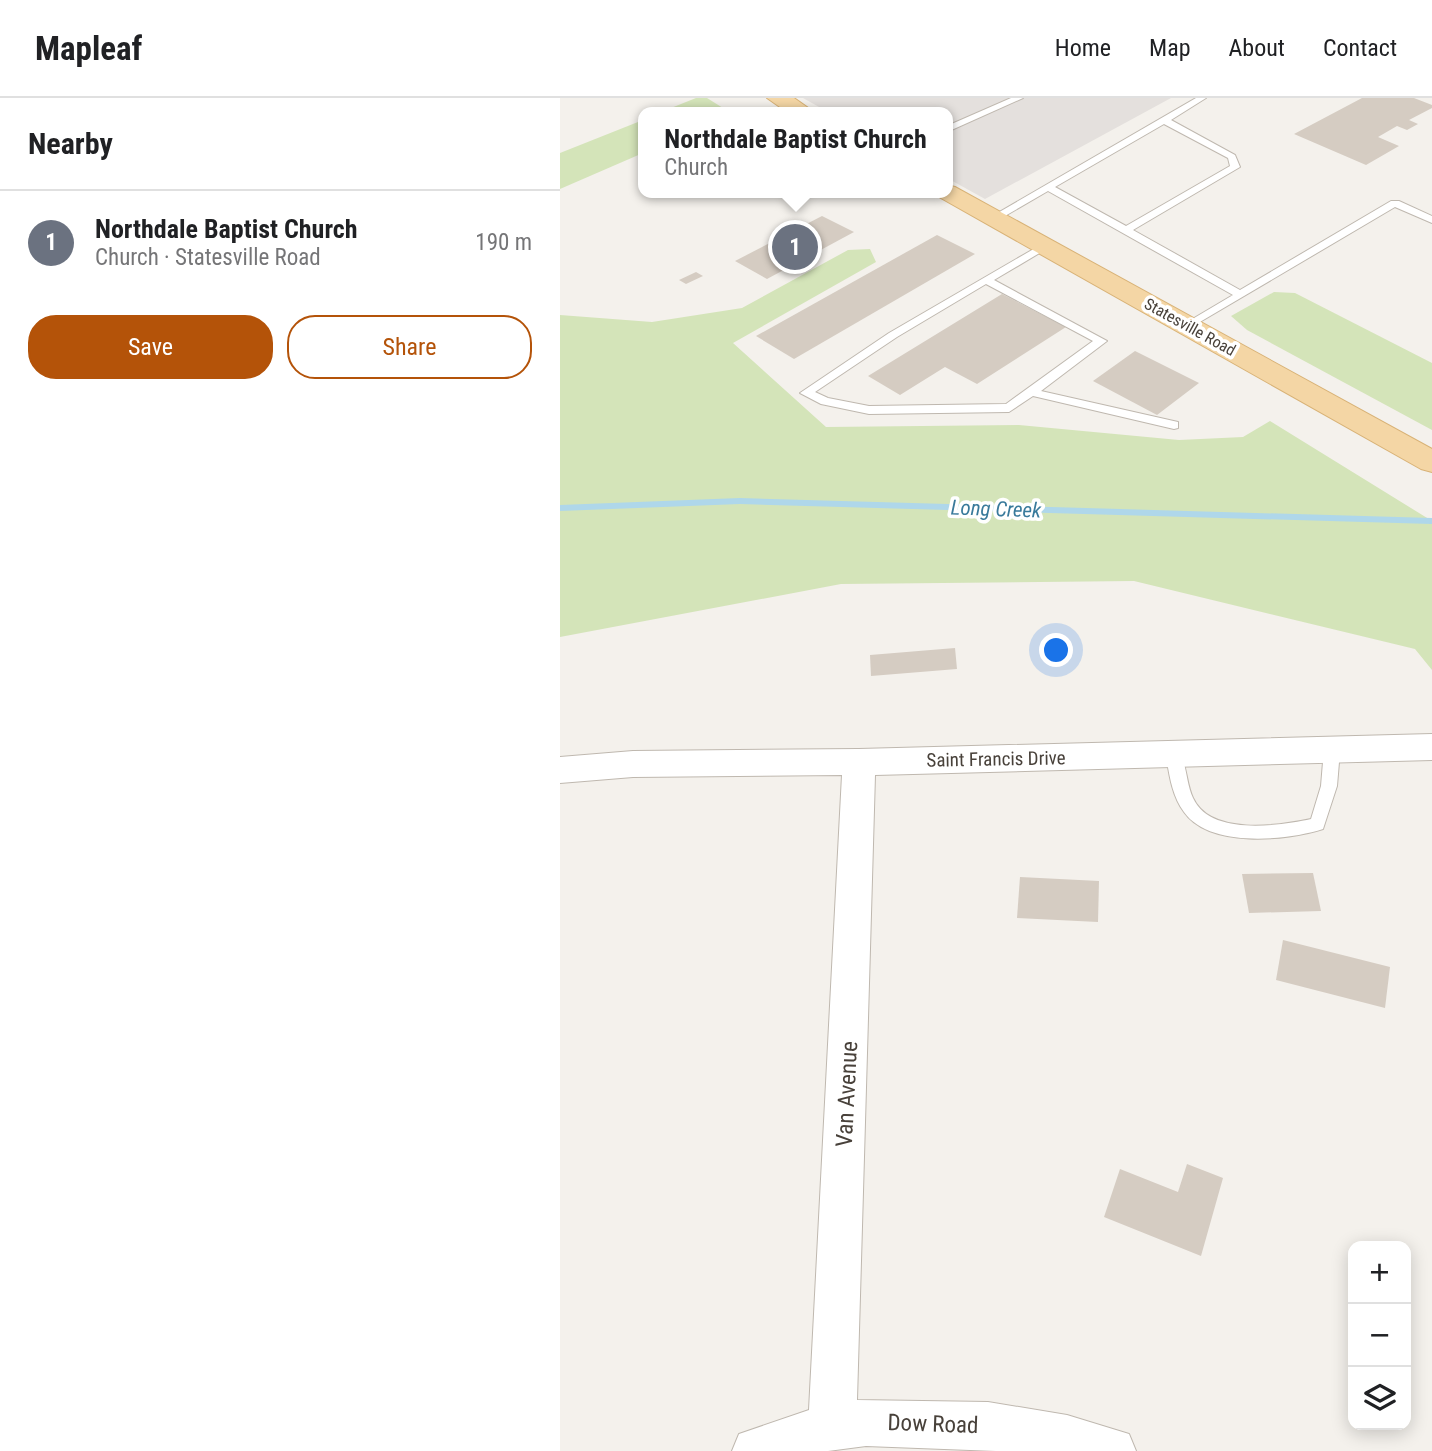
<!DOCTYPE html>
<meta charset="utf-8">
<style>
body{margin:0;font-family:"Roboto Condensed",sans-serif;background:#f2f2f2;color:#202124}
.controls{position:absolute;right:21px;bottom:21px;display:grid;overflow:hidden;border-radius:14px;box-shadow:0 4px 18px #0003}
.controls button{width:63px;height:63px;display:grid;place-items:center;padding:0;border:0;border-bottom:2px solid #e0e0e0;background:#fff;color:#202124;font:35px sans-serif}
.you{position:absolute;left:497px;top:553px;width:24px;height:24px;margin:-18px;border:5px solid #fff;border-radius:50%;background:#1a73e8;box-shadow:0 0 0 10px #1a73e833}
.badge{display:grid;place-items:center;width:46px;height:46px;border-radius:50%;background:#b45309;color:#fff;font-size:23px;font-weight:700}
.pin{position:absolute;translate:-50% -50%;border:4px solid #fff;box-shadow:0 2px 7px #0006}
.popup{position:absolute;left:78px;top:9px;width:315px;height:91px;box-sizing:border-box;display:grid;place-content:center;border-radius:14px;background:#fff;filter:drop-shadow(0 2px 5px #0005);font-size:23px;white-space:nowrap;color:#757577}
.popup b{font-size:26px;color:#202124}
.popup::after{content:'';position:absolute;left:50%;top:100%;margin-left:-14px;border:14px solid transparent;border-top-color:#fff}
.list{margin:0;padding:0;list-style:none}
h2{display:flex;justify-content:space-between;align-items:center;height:91px;margin:0;padding:0 28px;font-size:30px}
h2 small{font-size:23px;font-weight:400;color:#757577}
.list li{display:grid;grid-template-columns:46px 1fr auto;gap:21px;align-items:center;box-sizing:border-box;height:105px;padding:0 28px;border-top:2px solid #e0e0e0}
.list b{display:block;font-size:26px;white-space:nowrap}
.list p{margin:0;font-size:23px;white-space:nowrap;color:#757577}
.list em{font-size:23px;font-style:normal;color:#757577}
.actions{display:flex;gap:14px;padding:21px 28px}
.actions a{flex:1;padding:16px 0;border:2px solid #b45309;border-radius:28px;text-align:center;font-size:24px;color:#b45309}
.actions .main{background:#b45309;color:#fff}
.icon{flex:none;width:38px;height:38px;fill:none;stroke:currentColor;stroke-width:2;stroke-linecap:round;stroke-linejoin:round}
.map{position:relative;flex:none;width:872px;height:1353px;overflow:hidden}
header{display:flex;align-items:center;gap:42px;box-sizing:border-box;height:98px;padding:0 35px;background:#fff;border-bottom:2px solid #e0e0e0}
header strong{font-size:33px}
nav{display:flex;gap:38px;margin-inline-start:auto;font-size:24px}
main{display:flex}
aside{flex:1;background:#fff}
.map>svg:first-child{display:block}
.industrial{fill:#e4e0dd}
.green{fill:#d4e4b9}
.lines{fill:none;stroke-linecap:round;stroke-linejoin:round}
.stream{fill:#afd7ea;fill-rule:evenodd}
.building{fill:#d5ccc2}
.service-casing{stroke:#bfb8af;stroke-width:2}
.minor-casing{stroke:#bfb8af;stroke-width:2}
.primary-casing{stroke:#d8b276;stroke-width:2}
.service{fill:#fff;fill-rule:evenodd}
.minor{fill:#fff;fill-rule:evenodd}
.primary{fill:#f4d6a5;fill-rule:evenodd}
.labels{text-anchor:middle;dominant-baseline:central;stroke-width:7;stroke-linejoin:round;paint-order:stroke}
.far-street-label{font-size:16px;fill:#48413a;stroke:#fff}
.street-label{font-size:19px;fill:#48413a;stroke:#fff}
.water-label{font-size:21px;font-style:italic;fill:#397a9b;stroke:#fff}
.near-street-label{font-size:23px;fill:#48413a;stroke:#fff}
</style>
<header>
<strong>Mapleaf</strong>
<nav><a>Home</a><a>Map</a><a>About</a><a>Contact</a></nav>
</header>
<main>
<aside>
<h2>Nearby<small></small></h2>
<ul class="list">
<li><span class="badge" style="background:#6b7280">1</span><div><b>Northdale Baptist Church</b><p>Church · Statesville Road</p></div><em>190 m</em></li>
</ul>
<div class="actions"><a class="main">Save</a><a>Share</a></div>
</aside>
<div class="map">
<svg width="872" height="1353" viewBox="0 0 872 1353">
<rect width="100%" height="100%" fill="#f4f1ec"/>
<!-- industrial -->
<polygon class="industrial" points="243,0 611,0 425,101 387,80 387,14 268,14"/>
<!-- green -->
<g class="green">
<polygon points="136,0 147,0 163,10 160,14 101,14"/>
<polygon points="83,22 83,55 0,91 0,55"/>
<polygon points="310,151 316,164 173,245 266,329 459,327 619,342 683,339 710,323 872,423 872,572 855,551 574,483 281,486 0,539 0,217 92,224 182,210 288,152"/>
<polygon points="714,194 735,195 872,265 872,332 687,232 671,218"/>
</g>
<g class="lines">
<!-- stream -->
<polygon class="stream" points="180,400 872,420 872,426 180,406 0,413 0,407"/>
</g>
<!-- building -->
<g class="building">
<polygon points="802,0 854,0 872,7 872,10 849,22 858,26 847,32 837,28 818,39 839,48 806,67 734,36"/>
<polygon points="262,118 294,134 207,181 175,163"/>
<polygon points="377,137 415,156 234,261 196,238"/>
<polygon points="136,174 143,178 126,186 119,182"/>
<polygon points="442,196 506,229 417,286 385,269 340,297 308,278"/>
<polygon points="575,253 639,285 597,317 533,283"/>
<polygon points="395,550 397,571 311,578 310,557"/>
<polygon points="753,775 761,813 689,815 682,776"/>
<polygon points="460,779 539,783 538,824 457,820"/>
<polygon points="723,842 830,869 825,910 716,882"/>
<polygon points="627,1066 663,1080 641,1158 544,1119 560,1071 618,1094"/>
</g>
<g class="lines">
<defs>
<g id="service">
<polygon points="451,0 463,0 387,34 387,28"/>
<path d="M636 0H646L611 22 675 57 680 69 573 132 680 192 831 103H839L872 118V125L835 109 628 231 622 228 624 226 673 197 488 93 438 122 429 120ZM604 26 668 60 670 68 566 128 495 89Z"/>
<path d="M484 145 488 146V150L434 182 547 243 481 293 618 324V330L614 331 473 298 449 314 309 316 261 306 240 295 329 235ZM426 186 533 243 446 306 309 308 268 300 255 294 337 239Z"/>
<path d="M772 646 777 648 780 652 777 688 763 731C726 743 649 750 624 714 612 698 609 676 606 657L609 653H619C627 667 626 685 633 700 650 738 718 728 751 721L761 688 764 652 767 648Z"/>
</g>
<polygon id="minor" points="872,636 872,662 315,677 297,1302 428,1304 507,1317 569,1336 576,1353 436,1353 306,1348 268,1353 172,1353 179,1336 249,1312 282,677 73,679 0,685 0,659 73,653 299,651"/>
<g id="primary">
<polygon points="207,0 234,0 254,14 227,14"/>
<polygon points="387,87 395,89 872,351 872,374 861,371 379,99 376,95 387,95"/>
</g>
</defs>
<!-- service casing -->
<use href="#service" class="service-casing"/>
<!-- minor casing -->
<use href="#minor" class="minor-casing"/>
<!-- primary casing -->
<use href="#primary" class="primary-casing"/>
<!-- service -->
<use href="#service" class="service"/>
<!-- minor -->
<use href="#minor" class="minor"/>
<!-- primary -->
<use href="#primary" class="primary"/>
</g>
<g class="labels">
<!-- far-street labels -->
<g class="far-street-label">
<text transform="translate(630 229) rotate(29)">Statesville Road</text>
</g>
<!-- street labels -->
<g class="street-label">
<text transform="translate(436 661) rotate(-1)">Saint Francis Drive</text>
</g>
<!-- water labels -->
<g class="water-label">
<text transform="translate(436 411) rotate(2)">Long Creek</text>
</g>
<!-- near-street labels -->
<g class="near-street-label">
<text transform="translate(287 996) rotate(-87)">Van Avenue</text>
<text transform="translate(373 1326) rotate(2)">Dow Road</text>
</g>
</g>
</svg>
<div class="controls">
<button>+</button>
<button>−</button>
<button><svg class="icon" aria-label="layers" viewBox="0 0 24 24"><path d="M12 4l9 5-9 5-9-5zM3 14l9 5 9-5"/></svg></button>
</div>
<div class="you"></div>
<div class="pin badge" style="left:235px;top:149px;background:#6b7280">1</div>
<div class="popup"><b>Northdale Baptist Church</b>Church</div>
</div>
</main>
